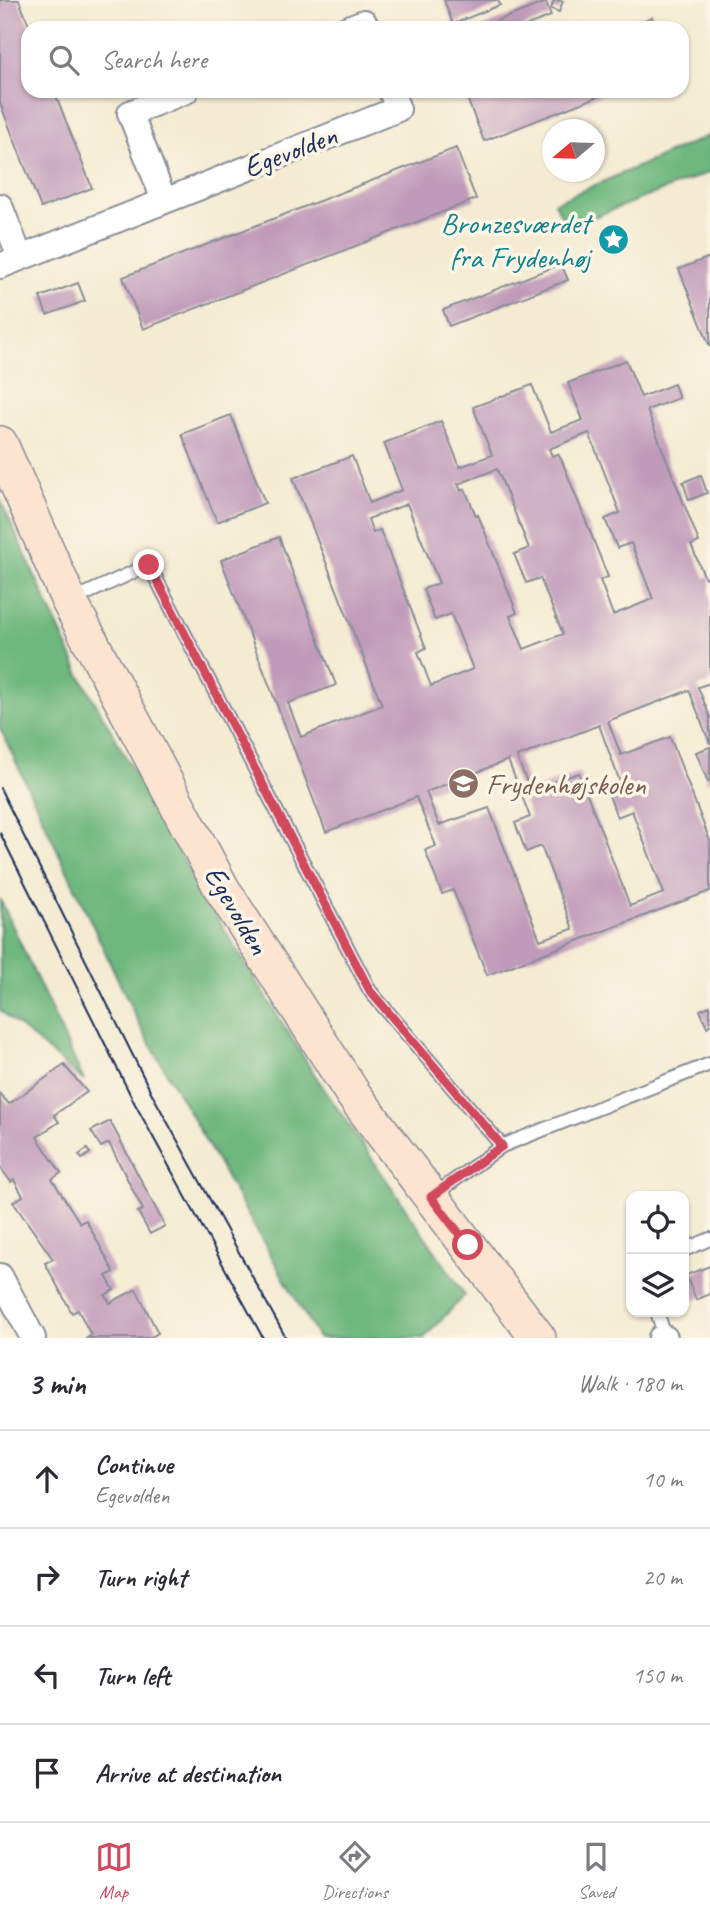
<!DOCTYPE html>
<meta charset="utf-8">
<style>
body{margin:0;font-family:Caveat,sans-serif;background:#f2f2f3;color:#2b2b33}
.controls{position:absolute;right:21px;bottom:21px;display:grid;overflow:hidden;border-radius:14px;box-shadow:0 2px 5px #0004}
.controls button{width:63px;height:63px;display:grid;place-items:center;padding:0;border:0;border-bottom:2px solid #e1e1e2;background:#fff;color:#2b2b33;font:35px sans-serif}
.compass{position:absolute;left:542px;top:119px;width:63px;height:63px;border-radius:50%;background:#fff;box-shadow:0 2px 5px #0004;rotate:251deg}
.stop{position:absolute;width:21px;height:21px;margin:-16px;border:5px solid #d1495b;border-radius:50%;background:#fff}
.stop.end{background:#d1495b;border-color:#fff;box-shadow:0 2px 7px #0008}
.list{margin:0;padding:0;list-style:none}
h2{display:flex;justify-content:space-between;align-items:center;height:91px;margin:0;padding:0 28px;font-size:30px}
h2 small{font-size:23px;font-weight:400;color:#7c7c81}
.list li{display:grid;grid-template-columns:46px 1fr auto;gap:21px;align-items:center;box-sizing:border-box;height:98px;padding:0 28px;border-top:2px solid #e1e1e2}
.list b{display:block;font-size:26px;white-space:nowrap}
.list p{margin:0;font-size:23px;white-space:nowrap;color:#7c7c81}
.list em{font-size:23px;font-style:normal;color:#7c7c81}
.icon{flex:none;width:38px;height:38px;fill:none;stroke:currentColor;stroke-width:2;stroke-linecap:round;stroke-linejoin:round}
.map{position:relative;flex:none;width:710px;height:1338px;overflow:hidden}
.search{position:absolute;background:#fff;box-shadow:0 2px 5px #0004;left:21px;right:21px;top:21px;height:77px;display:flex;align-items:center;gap:18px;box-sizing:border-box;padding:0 24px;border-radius:21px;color:#7c7c81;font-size:26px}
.sheet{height:483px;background:#fff}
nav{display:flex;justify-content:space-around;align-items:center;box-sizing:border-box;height:98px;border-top:2px solid #e1e1e2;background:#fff;font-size:19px;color:#7c7c81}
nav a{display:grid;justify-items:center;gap:4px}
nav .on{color:#d1495b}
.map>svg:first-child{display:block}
.forest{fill:#6eb77e;stroke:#44736e;stroke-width:2}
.building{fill:#c09aba;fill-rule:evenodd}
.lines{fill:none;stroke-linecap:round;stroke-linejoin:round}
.lane-casing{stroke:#888d98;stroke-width:16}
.street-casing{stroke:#888d98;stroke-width:28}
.secondary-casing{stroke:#888d98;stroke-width:38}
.lane{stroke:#fff;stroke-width:12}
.street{stroke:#fff;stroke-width:24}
.secondary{stroke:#fde4d1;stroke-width:35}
.tram{stroke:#1b2f5e;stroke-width:2}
.route{stroke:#d1495b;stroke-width:9}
.labels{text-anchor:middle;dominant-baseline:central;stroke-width:7;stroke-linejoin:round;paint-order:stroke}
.street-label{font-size:30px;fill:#1b2f5e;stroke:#fcf5e5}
.culture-label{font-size:30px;fill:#0d838f;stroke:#fcf5e5;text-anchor:end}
.education-label{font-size:30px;fill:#785e54;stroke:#fcf5e5;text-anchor:start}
</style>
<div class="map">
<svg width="710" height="1338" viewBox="0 0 710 1338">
<rect width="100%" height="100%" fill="#fcf5e5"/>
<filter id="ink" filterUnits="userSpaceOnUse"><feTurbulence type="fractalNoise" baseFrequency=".0143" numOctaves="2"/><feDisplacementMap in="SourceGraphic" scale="14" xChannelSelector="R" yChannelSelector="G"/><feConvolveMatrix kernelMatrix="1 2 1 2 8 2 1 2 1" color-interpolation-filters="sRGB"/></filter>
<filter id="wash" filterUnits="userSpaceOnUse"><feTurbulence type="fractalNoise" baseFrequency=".00686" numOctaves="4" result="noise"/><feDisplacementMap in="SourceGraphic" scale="28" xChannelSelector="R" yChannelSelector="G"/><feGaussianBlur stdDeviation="1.57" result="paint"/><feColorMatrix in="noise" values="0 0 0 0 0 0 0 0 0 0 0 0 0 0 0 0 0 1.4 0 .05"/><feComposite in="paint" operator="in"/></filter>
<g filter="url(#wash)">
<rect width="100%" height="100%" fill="#f4ebd2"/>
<!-- forest -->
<g class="forest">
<polygon points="710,135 710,172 568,227 554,203"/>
<polygon points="0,499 80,675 198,887 314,1074 465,1295 424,1338 318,1338 140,1026 0,728"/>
<polygon points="0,898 0,899 84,1081 0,1010"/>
</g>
<g id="blocks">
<!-- building -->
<g class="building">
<polygon points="0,0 19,0 30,28 28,91 54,91 92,188 41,208 0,103"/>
<polygon points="444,0 498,0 500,5 453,24"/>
<polygon points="554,0 563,1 559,12 551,9"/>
<polygon points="546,2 551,16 520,28 485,28 484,26"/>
<polygon points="652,17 657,28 624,28"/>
<polygon points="464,91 612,91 484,141"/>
<polygon points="456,148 476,199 143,329 123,277"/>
<polygon points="710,257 710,347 679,269"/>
<polygon points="561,264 568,280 449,326 443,310"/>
<polygon points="78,283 85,301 47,315 40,297"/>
<path d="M626 360 641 397 674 384 679 398 647 410 699 542 691 545 705 578 710 576V683L698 687 710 717V744L689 690 608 721 621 755 670 737 710 841V891L487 975 453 890 442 894 425 850 436 846 416 797 326 832 221 560 279 537 336 685 288 703 301 737 382 705 293 478 352 456 370 503 402 490 384 443 441 421 460 467 492 455 473 407 532 385 551 432 583 420 568 383ZM589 433 620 513 605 519 617 548 631 543 653 599 613 615 600 580 608 577 562 461 558 454 552 456 549 449ZM497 469 529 548 514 554 526 583 540 578 563 634 524 649 510 616 517 613 478 515 476 516 465 489 461 491 458 484ZM407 504 439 583 423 589 435 620 451 614 473 669 431 686 418 652 426 648 380 530 373 533 368 519ZM599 725 620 782 606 787 617 817 632 811 664 893 630 906 579 773 530 790 517 757ZM508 760 530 817 515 823 526 852 541 846 573 929 540 940 489 808 439 825 426 792Z"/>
<polygon points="231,415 265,503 217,522 182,434"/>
<polygon points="701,475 707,493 689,500 683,482"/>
<polygon points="710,747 710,781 708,782 696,752"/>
<polygon points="710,1006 710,1025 707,1027 700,1010"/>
<polygon points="64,1065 87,1092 54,1115 59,1122 37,1137 61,1173 52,1179 80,1223 86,1220 114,1272 106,1276 114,1290 105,1295 110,1303 136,1289 158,1333 149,1338 87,1338 91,1335 78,1310 72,1313 45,1263 53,1259 13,1202 23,1196 14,1180 11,1182 0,1167 0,1094 9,1104"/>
<polygon points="110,1121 165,1226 150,1234 138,1212 143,1210 109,1143 101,1147 91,1131"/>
<polygon points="87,1149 90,1153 82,1159 79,1155"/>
<polygon points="710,1266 710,1294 696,1300 686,1275"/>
</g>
</g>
</g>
<g filter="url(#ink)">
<use href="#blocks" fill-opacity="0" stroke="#888d98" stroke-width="2"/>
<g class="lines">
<defs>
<g id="lane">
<polyline points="70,601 149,565 370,991 502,1146 710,1064"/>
<polyline points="434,1195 502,1146"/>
<polyline points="684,1250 710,1239"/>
<polyline points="657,1312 665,1336"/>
</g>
<g id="street">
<polyline points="348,28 364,22 367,28"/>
<polyline points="164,200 130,113 186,91"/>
<polyline points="0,206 20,257"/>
<polyline points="0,266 398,109 391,91"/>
<polyline points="0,1276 33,1338"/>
<polyline points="661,1338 665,1338"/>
</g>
<polyline id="secondary" points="0,444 69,601 222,889 353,1094 538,1338"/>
</defs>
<!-- lane casing -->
<use href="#lane" class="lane-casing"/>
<!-- street casing -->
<use href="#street" class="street-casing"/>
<!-- secondary casing -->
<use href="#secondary" class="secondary-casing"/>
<!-- lane -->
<use href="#lane" class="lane"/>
<!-- street -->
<use href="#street" class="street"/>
<!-- secondary -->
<use href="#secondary" class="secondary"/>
<!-- tram -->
<g class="tram">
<polyline points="0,788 152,1094 286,1338"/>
<polyline points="0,833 135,1104 263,1338"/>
</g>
</g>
</g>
<g class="lines" filter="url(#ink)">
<!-- route -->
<polyline class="route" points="149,565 370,991 502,1146 431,1197 468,1245"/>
</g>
<!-- icons -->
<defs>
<symbol id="sight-disc" viewBox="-11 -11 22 22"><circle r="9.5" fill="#0f9aa8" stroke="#fcf5e5"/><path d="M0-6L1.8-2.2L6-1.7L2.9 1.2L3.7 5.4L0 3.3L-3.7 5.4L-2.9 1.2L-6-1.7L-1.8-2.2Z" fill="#fff"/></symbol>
<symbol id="school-disc" viewBox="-11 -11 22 22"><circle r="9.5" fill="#8d6e63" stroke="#fcf5e5"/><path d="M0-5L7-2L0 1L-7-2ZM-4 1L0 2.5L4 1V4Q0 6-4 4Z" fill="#fff"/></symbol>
</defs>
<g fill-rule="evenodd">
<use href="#sight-disc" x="596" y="222" width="35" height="35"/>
<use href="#school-disc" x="446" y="766" width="35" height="35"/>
</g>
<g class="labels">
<!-- street labels -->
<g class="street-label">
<text transform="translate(290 151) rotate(-21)">Egevolden</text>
<text transform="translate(237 910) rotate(59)">Egevolden</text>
</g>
<!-- culture labels -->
<g class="culture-label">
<text x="590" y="223">Bronzesværdet<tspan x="590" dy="34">fra Frydenhøj</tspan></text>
</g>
<!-- education labels -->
<g class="education-label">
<text x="486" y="784">Frydenhøjskolen</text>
</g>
</g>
</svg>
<div class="controls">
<button><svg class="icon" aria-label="locate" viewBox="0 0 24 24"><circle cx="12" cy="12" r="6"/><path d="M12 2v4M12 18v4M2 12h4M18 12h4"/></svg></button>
<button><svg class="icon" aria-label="layers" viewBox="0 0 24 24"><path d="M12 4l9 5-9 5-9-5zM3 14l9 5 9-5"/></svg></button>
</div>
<svg class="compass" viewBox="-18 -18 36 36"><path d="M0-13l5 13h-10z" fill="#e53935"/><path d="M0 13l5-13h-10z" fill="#7c7c81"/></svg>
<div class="stop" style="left:468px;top:1245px"></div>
<div class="stop end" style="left:149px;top:565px"></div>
<div class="search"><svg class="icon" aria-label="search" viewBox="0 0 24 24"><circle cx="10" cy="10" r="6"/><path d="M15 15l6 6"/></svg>Search here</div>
</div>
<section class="sheet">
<h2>3 min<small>Walk · 180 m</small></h2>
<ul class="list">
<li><svg class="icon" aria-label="ahead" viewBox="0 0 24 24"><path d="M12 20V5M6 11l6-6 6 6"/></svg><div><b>Continue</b><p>Egevolden</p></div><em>10 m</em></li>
<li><svg class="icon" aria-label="right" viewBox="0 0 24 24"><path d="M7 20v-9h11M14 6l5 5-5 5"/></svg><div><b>Turn right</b></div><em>20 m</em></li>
<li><svg class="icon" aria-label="left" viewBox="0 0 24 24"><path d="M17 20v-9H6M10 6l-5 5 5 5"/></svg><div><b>Turn left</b></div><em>150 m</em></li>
<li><svg class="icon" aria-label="arrive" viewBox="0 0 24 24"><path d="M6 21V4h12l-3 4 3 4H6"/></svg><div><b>Arrive at destination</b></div></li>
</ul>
</section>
<nav>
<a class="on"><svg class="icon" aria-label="map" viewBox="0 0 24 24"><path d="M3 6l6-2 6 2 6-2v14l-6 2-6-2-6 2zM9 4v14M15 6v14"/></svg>Map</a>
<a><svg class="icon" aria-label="directions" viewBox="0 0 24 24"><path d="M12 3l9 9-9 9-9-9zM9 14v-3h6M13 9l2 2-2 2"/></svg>Directions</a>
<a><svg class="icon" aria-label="saved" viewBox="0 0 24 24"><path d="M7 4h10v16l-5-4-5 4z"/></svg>Saved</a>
</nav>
